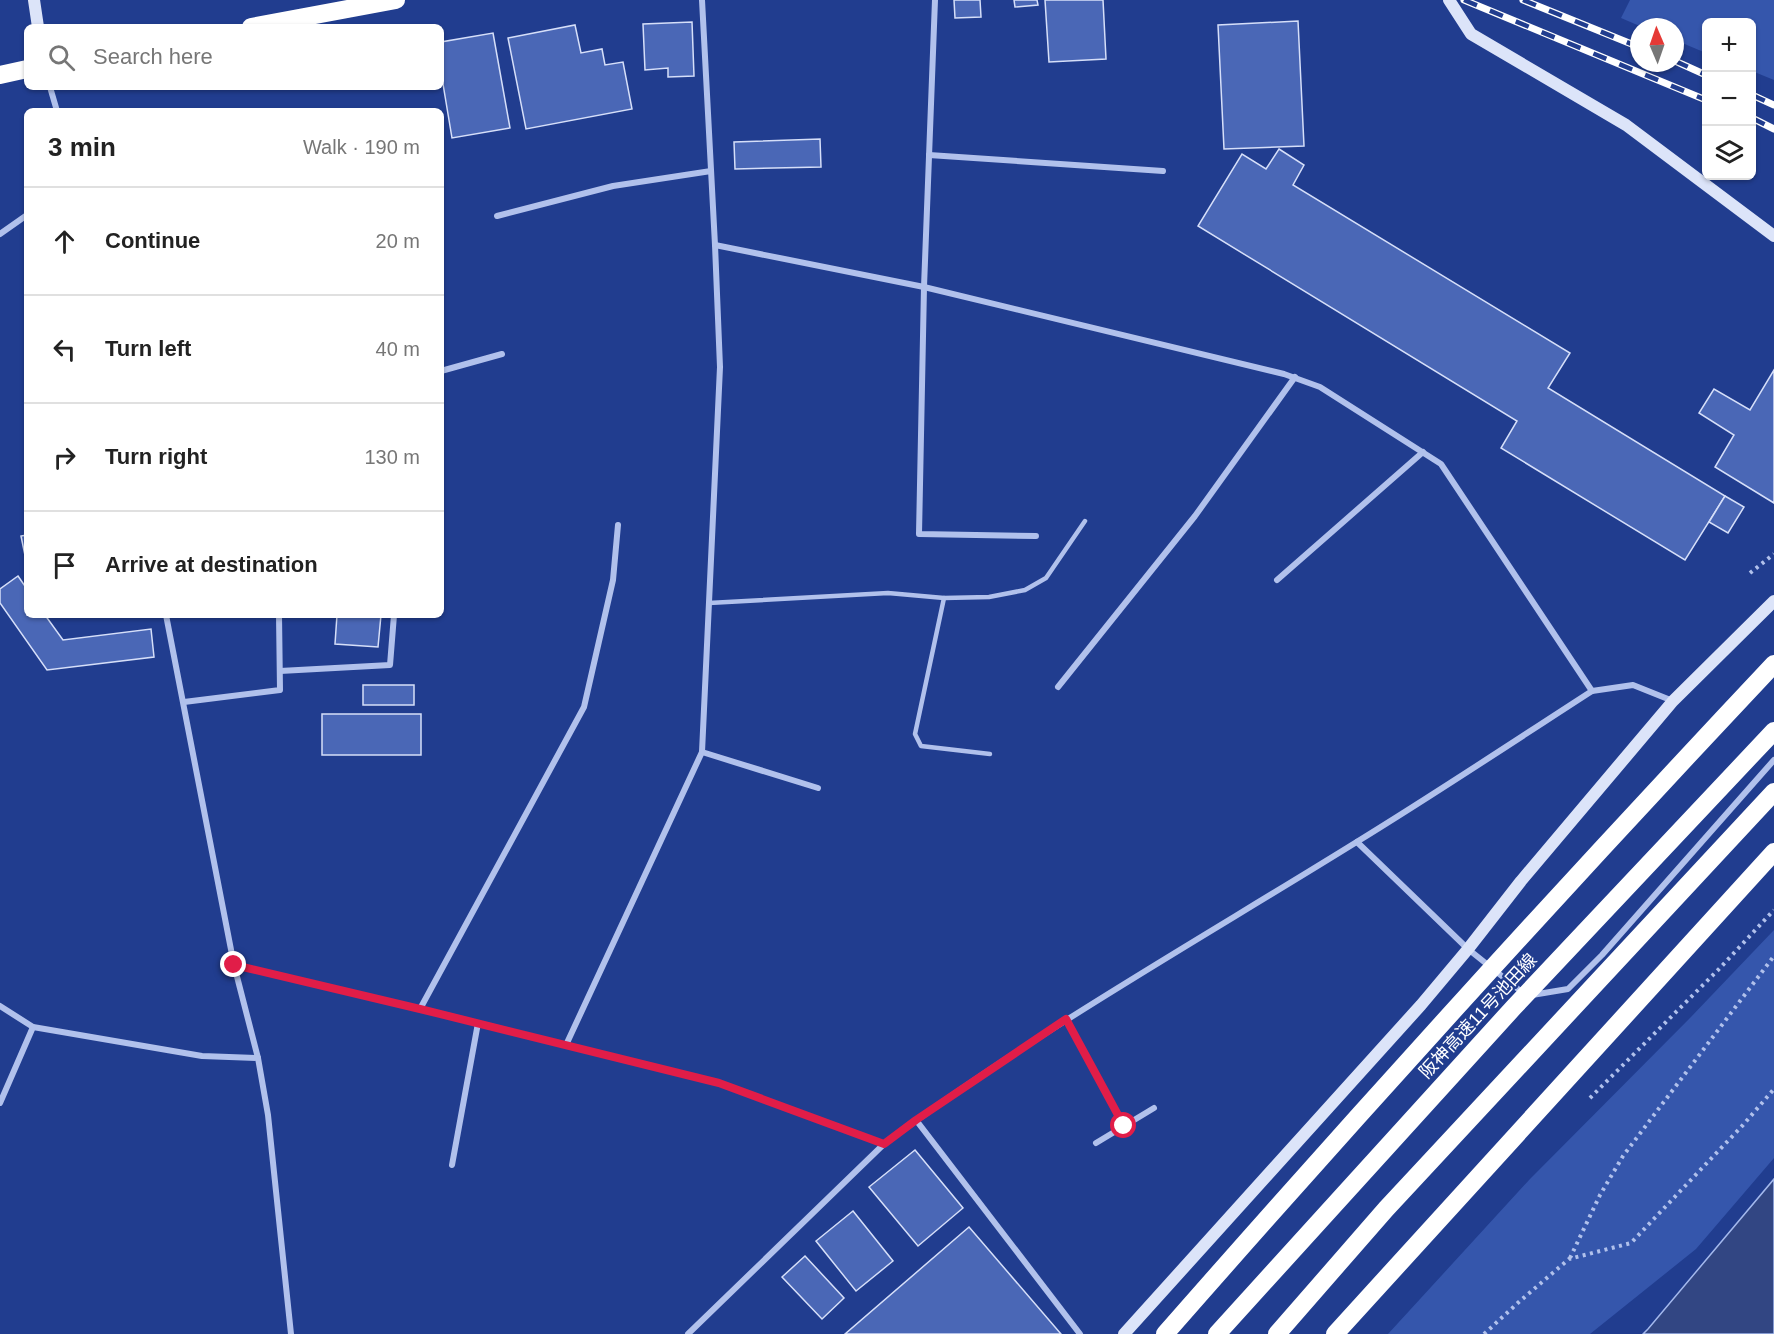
<!DOCTYPE html>
<meta charset="utf-8">
<style>
body{margin:0;font-family:Helvetica,"Noto Sans JP",sans-serif;background:#f6f6f6;color:#222}
.controls{position:absolute;right:18px;top:18px;display:grid;overflow:hidden;border-radius:9px;box-shadow:0 2px 4px #0004}
.controls button{width:54px;height:54px;display:grid;place-items:center;padding:0;border:0;border-bottom:2px solid #e0e0e0;background:#fff;color:#222;font:30px sans-serif}
.compass{position:absolute;left:1630px;top:18px;width:54px;height:54px;border-radius:50%;background:#fff;box-shadow:0 2px 4px #0004;rotate:358deg}
.stop{position:absolute;width:18px;height:18px;margin:-14px;border:4px solid #e11d48;border-radius:50%;background:#fff}
.stop.end{background:#e11d48;border-color:#fff;box-shadow:0 2px 6px #0008}
.list{margin:0;padding:0;list-style:none}
h2{display:flex;justify-content:space-between;align-items:center;height:78px;margin:0;padding:0 24px;font-size:26px}
h2 small{font-size:20px;font-weight:400;color:#767676}
.list li{display:grid;grid-template-columns:39px 1fr auto;gap:18px;align-items:center;box-sizing:border-box;height:108px;padding:0 24px;border-top:2px solid #e0e0e0}
.list b{display:block;font-size:22px;white-space:nowrap}
.list em{font-size:20px;font-style:normal;color:#767676}
.icon{flex:none;width:33px;height:33px;fill:none;stroke:currentColor;stroke-width:2;stroke-linecap:round;stroke-linejoin:round}
.map{position:relative;flex:none;width:1774px;height:1334px;overflow:hidden}
.search{position:absolute;background:#fff;box-shadow:0 2px 4px #0004;left:24px;top:24px;width:420px;height:66px;display:flex;align-items:center;gap:15px;box-sizing:border-box;padding:0 21px;border-radius:9px;color:#767676;font-size:22px}
.panel{position:absolute;background:#fff;box-shadow:0 2px 4px #0004;left:24px;top:108px;width:420px;height:510px;border-radius:9px}
.map>svg:first-child{display:block}
.green{fill:#3556ac}
.water{fill:#324683;stroke:#a4b9ed;stroke-width:1.5}
.building{fill:#4a67b6;stroke:#d6dff9;stroke-width:1.5}
.lines{fill:none;stroke-linecap:round;stroke-linejoin:round}
.path{stroke:#b1c1ec;stroke-width:4;stroke-dasharray:3 4.5;stroke-linecap:butt}
.lane{stroke:#b1c1ec;stroke-width:4.5}
.street{stroke:#b1c1ec;stroke-width:6}
.secondary{stroke:#dce4f9;stroke-width:12}
.highway{stroke:#fff;stroke-width:18}
.rail-casing{stroke:#fff;stroke-width:7}
.rail{stroke:#213d8f;stroke-width:4.5;stroke-dasharray:14;stroke-linecap:butt}
.highway-bridge{stroke:#fff;stroke-width:18}
.route{stroke:#e11d48;stroke-width:8}
.labels{text-anchor:middle;dominant-baseline:central;stroke-width:4.5;stroke-linejoin:round;paint-order:stroke}
.street-label{font-size:18px;fill:#fff;stroke:#213d8f}
</style>
<div class="map">
<svg width="1774" height="1334" viewBox="0 0 1774 1334">
<rect width="100%" height="100%" fill="#213d8f"/>
<!-- green -->
<g class="green">
<polygon points="1630,0 1774,0 1774,80 1752,71 1752,22 1706,22 1706,53 1675,40 1675,27 1642,27 1621,18"/>
<polygon points="1774,930 1774,1158 1696,1249 1590,1334 1388,1334 1530,1179 1690,1018"/>
</g>
<!-- water -->
<polygon class="water" points="1774,1179 1774,1334 1643,1334 1648,1329"/>
<!-- building -->
<g class="building">
<polygon points="954,0 980,0 981,17 955,18"/>
<polygon points="1014,0 1037,0 1038,5 1015,7"/>
<polygon points="1045,0 1103,0 1106,59 1049,62"/>
<polygon points="1298,21 1304,146 1224,149 1218,25"/>
<polygon points="692,22 694,76 668,77 668,68 645,70 643,24"/>
<polygon points="575,25 581,53 602,49 605,65 623,62 632,109 526,129 508,38"/>
<polygon points="493,33 510,128 452,138 441,72 441,42"/>
<polygon points="820,139 821,167 735,169 734,142"/>
<polygon points="1279,149 1304,165 1293,185 1570,353 1548,388 1725,496 1685,560 1501,448 1517,421 1198,226 1242,154 1266,169"/>
<polygon points="1774,370 1774,503 1715,467 1734,435 1699,413 1714,389 1750,410"/>
<polygon points="1725,496 1744,507 1728,533 1709,522"/>
<polygon points="27,535 27,565 21,536"/>
<polygon points="18,576 27,589 27,615 45,615 63,640 151,629 154,657 47,670 0,603 0,589"/>
<polygon points="337,615 381,615 378,647 335,644"/>
<rect x="363" y="685" width="51" height="20"/>
<rect x="322" y="714" width="99" height="41"/>
<polygon points="915,1150 963,1208 918,1246 869,1187"/>
<polygon points="853,1211 893,1261 856,1291 816,1241"/>
<polygon points="969,1227 1061,1334 845,1334"/>
<polygon points="805,1256 844,1298 822,1319 782,1277"/>
</g>
<g class="lines">
<!-- path -->
<g class="path">
<polyline points="1750,573 1774,554"/>
<polyline points="1590,1098 1720,968 1774,910"/>
<polyline points="1570,1258 1600,1195 1623,1156 1774,956"/>
<polyline points="1484,1334 1520,1301 1569,1259 1631,1243 1743,1125 1774,1089"/>
</g>
<!-- lane -->
<g class="lane">
<polyline points="944,598 915,734 921,746 990,754"/>
<polyline points="709,603 888,593 944,598 989,597 1025,590 1046,578 1085,521"/>
</g>
<!-- street -->
<g class="street">
<polyline points="935,0 924,287 919,534 1036,536"/>
<polyline points="50,87 57,111"/>
<polyline points="929,155 1163,171"/>
<polyline points="497,216 613,186 711,171"/>
<polyline points="0,234 27,215"/>
<polyline points="715,245 924,287 1284,374 1320,387 1441,464 1592,691"/>
<polyline points="441,371 502,354"/>
<polyline points="1277,580 1423,452"/>
<polyline points="166,615 234,965 258,1058 268,1115 291,1334"/>
<polyline points="280,671 390,665 394,615"/>
<polyline points="1058,687 1195,516 1295,377"/>
<polyline points="184,702 280,690 279,615"/>
<polyline points="702,752 818,788"/>
<polyline points="1357,842 1468,949 1523,993"/>
<polyline points="234,965 420,1009 719,1083 884,1144"/>
<polyline points="1532,995 1568,989 1602,955 1774,760"/>
<polyline points="0,1006 33,1027 202,1056 258,1058"/>
<polyline points="420,1009 584,707 613,580 618,525"/>
<polyline points="1066,1019 1124,1126"/>
<polyline points="566,1045 702,752 720,367 715,245 702,0"/>
<polyline points="0,1103 33,1027"/>
<polyline points="916,1120 1080,1334"/>
<polyline points="1096,1143 1154,1108"/>
<polyline points="452,1165 478,1023"/>
<path d="M688 1334 884 1144C1034 1033 1197 941 1355 843 1435 794 1513 742 1592 691L1633 685 1673 701"/>
</g>
<!-- secondary -->
<g class="secondary">
<polyline points="34,0 38,27"/>
<polyline points="1449,0 1471,34 1626,125 1774,236"/>
<polyline points="1124,1334 1421,1005 1468,949 1521,881 1673,701 1774,601"/>
</g>
<!-- highway -->
<g class="highway">
<polyline points="251,27 396,0"/>
<polyline points="0,75 27,69"/>
<polyline points="1277,1334 1386,1209 1774,792"/>
<polyline points="1335,1334 1774,852"/>
</g>
<defs>
<g id="rail">
<polyline points="1464,0 1706,100"/>
<polyline points="1523,0 1639,47"/>
<polyline points="1675,61 1706,75"/>
<polyline points="1752,95 1774,105"/>
<polyline points="1752,118 1774,129"/>
</g>
</defs>
<!-- rail casing -->
<use href="#rail" class="rail-casing"/>
<!-- rail -->
<use href="#rail" class="rail"/>
<!-- highway-bridge -->
<g class="highway-bridge">
<path d="M1165 1334C1364 1107 1567 884 1774 664"/>
<polyline points="1217,1334 1514,1007 1774,731"/>
</g>
</g>
<g class="lines">
<!-- route -->
<polyline class="route" points="234,965 420,1009 719,1083 884,1144 916,1120 1066,1019 1124,1126"/>
</g>
<g class="labels">
<!-- street labels -->
<g class="street-label">
<text transform="translate(1478 1016) rotate(-47)">阪神高速11号池田線</text>
</g>
</g>
</svg>
<div class="controls">
<button>+</button>
<button>−</button>
<button><svg class="icon" aria-label="layers" viewBox="0 0 24 24"><path d="M12 4l9 5-9 5-9-5zM3 14l9 5 9-5"/></svg></button>
</div>
<svg class="compass" viewBox="-18 -18 36 36"><path d="M0-13l5 13h-10z" fill="#e53935"/><path d="M0 13l5-13h-10z" fill="#767676"/></svg>
<div class="stop" style="left:1124px;top:1126px"></div>
<div class="stop end" style="left:234px;top:965px"></div>
<div class="search"><svg class="icon" aria-label="search" viewBox="0 0 24 24"><circle cx="10" cy="10" r="6"/><path d="M15 15l6 6"/></svg>Search here</div>
<section class="panel">
<h2>3 min<small>Walk · 190 m</small></h2>
<ul class="list">
<li><svg class="icon" aria-label="ahead" viewBox="0 0 24 24"><path d="M12 20V5M6 11l6-6 6 6"/></svg><div><b>Continue</b></div><em>20 m</em></li>
<li><svg class="icon" aria-label="left" viewBox="0 0 24 24"><path d="M17 20v-9H6M10 6l-5 5 5 5"/></svg><div><b>Turn left</b></div><em>40 m</em></li>
<li><svg class="icon" aria-label="right" viewBox="0 0 24 24"><path d="M7 20v-9h11M14 6l5 5-5 5"/></svg><div><b>Turn right</b></div><em>130 m</em></li>
<li><svg class="icon" aria-label="arrive" viewBox="0 0 24 24"><path d="M6 21V4h12l-3 4 3 4H6"/></svg><div><b>Arrive at destination</b></div></li>
</ul>
</section>
</div>
